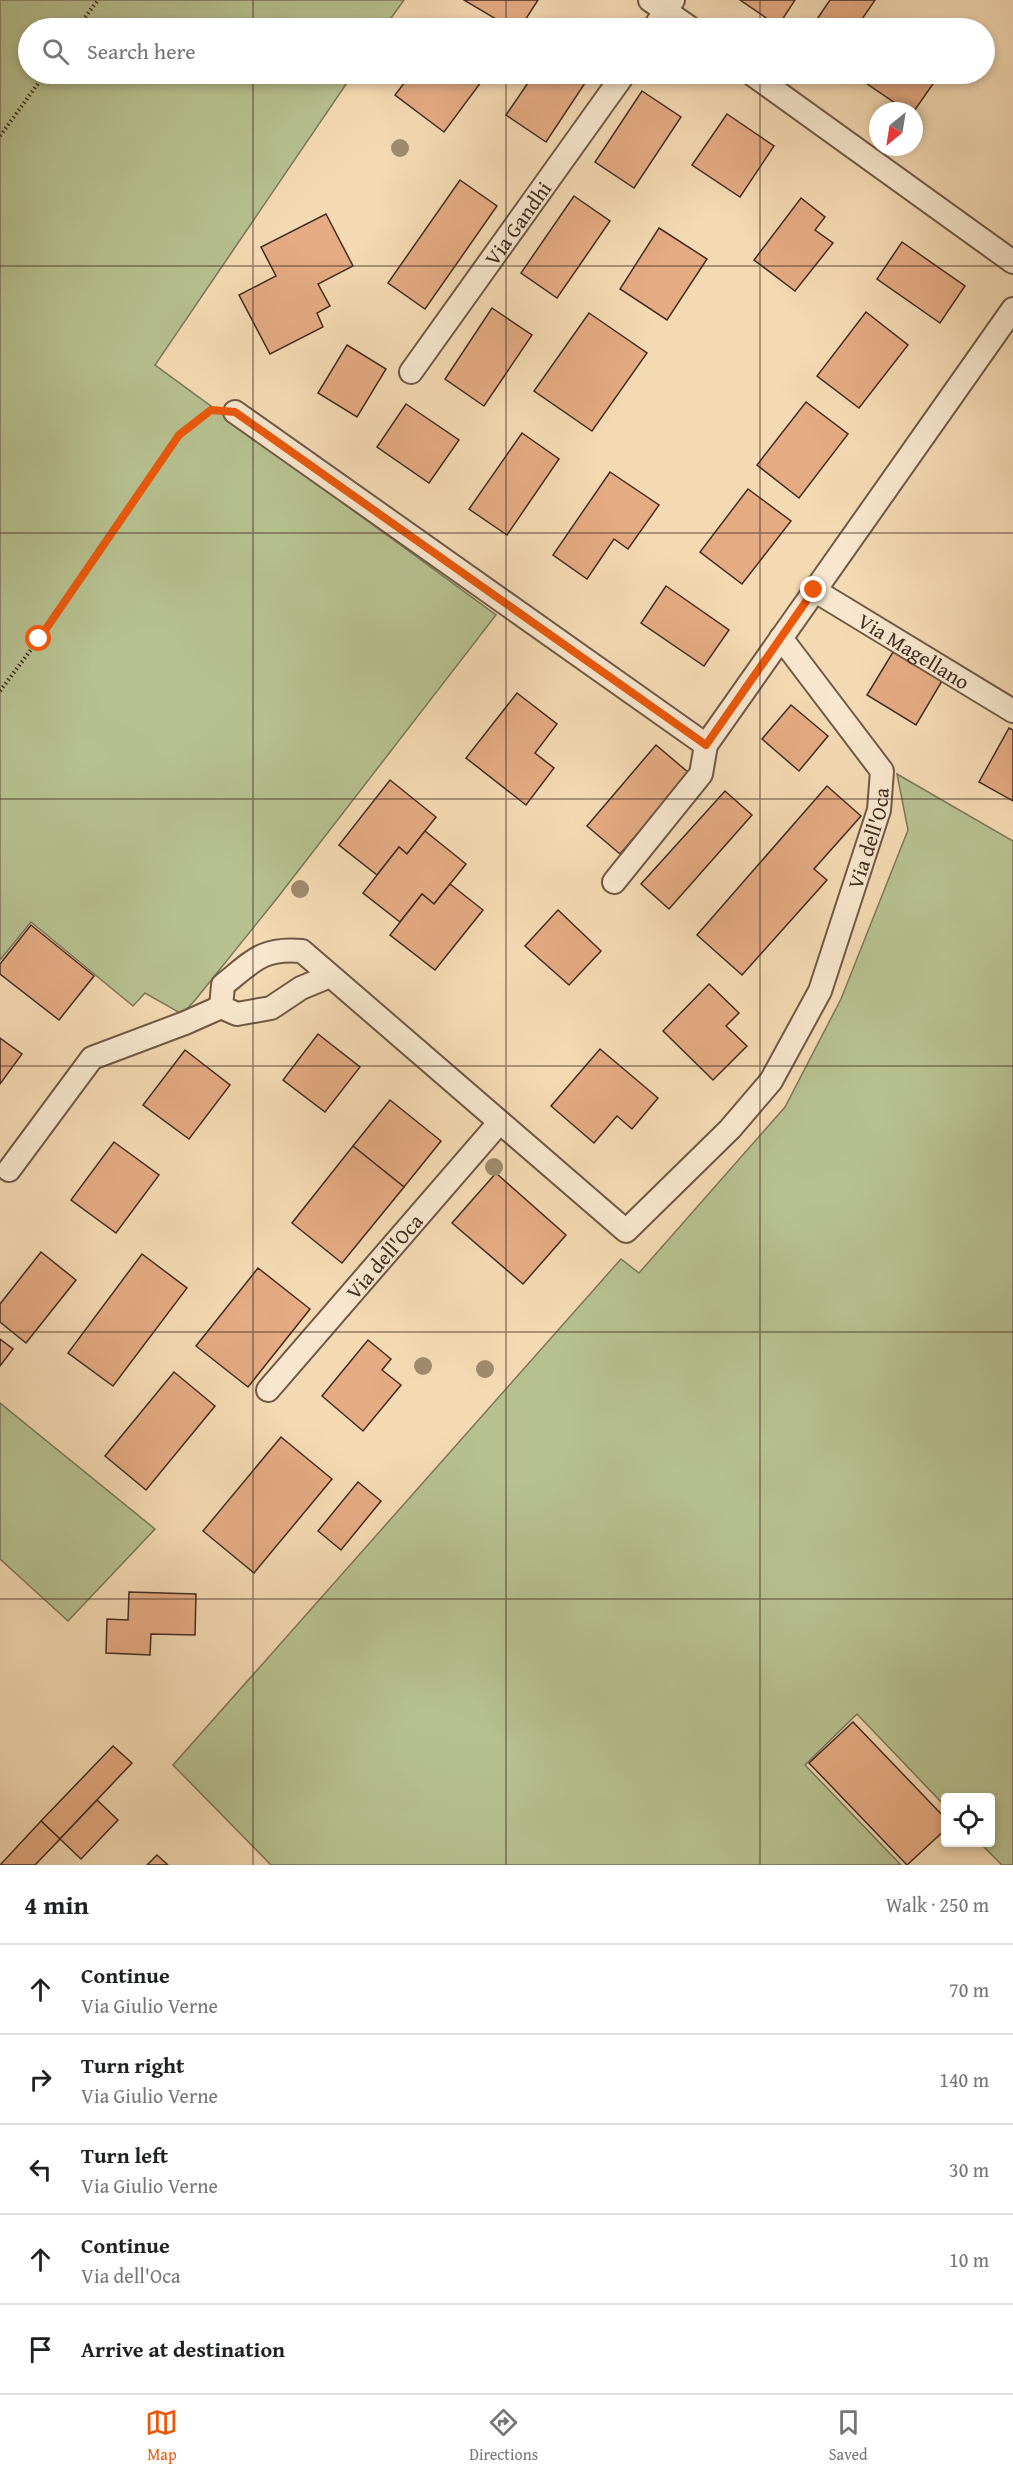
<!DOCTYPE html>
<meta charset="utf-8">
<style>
body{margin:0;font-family:"Gentium Book Plus",serif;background:#f6f6f6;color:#202124}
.controls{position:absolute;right:18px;bottom:18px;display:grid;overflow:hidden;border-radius:6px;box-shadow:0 3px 9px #0003}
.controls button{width:54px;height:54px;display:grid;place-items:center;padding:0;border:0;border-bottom:2px solid #e0e0e0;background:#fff;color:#202124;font:30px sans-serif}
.compass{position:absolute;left:869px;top:102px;width:54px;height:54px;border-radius:50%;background:#fff;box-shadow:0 3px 9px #0003;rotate:210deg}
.stop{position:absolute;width:18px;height:18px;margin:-14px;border:4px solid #ea580c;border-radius:50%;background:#fff}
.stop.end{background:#ea580c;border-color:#fff;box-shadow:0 2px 6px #0008}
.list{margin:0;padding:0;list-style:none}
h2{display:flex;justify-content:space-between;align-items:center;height:78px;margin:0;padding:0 24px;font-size:26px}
h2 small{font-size:20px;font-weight:400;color:#757577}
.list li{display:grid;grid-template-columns:39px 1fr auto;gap:18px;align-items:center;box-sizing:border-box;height:90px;padding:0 24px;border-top:2px solid #e0e0e0}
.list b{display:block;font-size:22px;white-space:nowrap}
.list p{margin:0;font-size:20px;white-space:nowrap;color:#757577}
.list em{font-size:20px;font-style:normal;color:#757577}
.icon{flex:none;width:33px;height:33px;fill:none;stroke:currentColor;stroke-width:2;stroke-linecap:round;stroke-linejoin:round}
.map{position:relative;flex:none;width:1013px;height:1865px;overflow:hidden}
.search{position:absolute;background:#fff;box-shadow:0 3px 9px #0003;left:18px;right:18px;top:18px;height:66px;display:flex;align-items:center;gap:15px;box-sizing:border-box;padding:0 21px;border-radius:33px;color:#757577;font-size:22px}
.sheet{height:528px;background:#fff}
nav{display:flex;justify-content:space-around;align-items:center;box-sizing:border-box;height:84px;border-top:2px solid #e0e0e0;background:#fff;font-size:16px;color:#757577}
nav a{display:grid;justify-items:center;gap:3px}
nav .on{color:#ea580c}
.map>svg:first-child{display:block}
.green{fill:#b7c190;stroke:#7e7659;stroke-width:1.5}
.building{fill:#e5ab83;stroke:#442c22;stroke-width:1.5}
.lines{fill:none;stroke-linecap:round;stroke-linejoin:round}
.street-casing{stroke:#705846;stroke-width:26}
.path{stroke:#442c22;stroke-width:4;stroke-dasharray:1.5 3;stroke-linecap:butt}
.street{stroke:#f8e7ce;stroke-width:22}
.tree{fill:#a08b6f}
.route{stroke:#ea580c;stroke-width:8}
.grid{fill:none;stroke:#442c22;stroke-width:1.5;stroke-opacity:0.55}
.labels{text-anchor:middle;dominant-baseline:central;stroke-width:4.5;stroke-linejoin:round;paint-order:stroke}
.street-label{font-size:21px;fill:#442c22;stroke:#f8e7ce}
</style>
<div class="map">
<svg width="1013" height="1865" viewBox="0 0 1013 1865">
<rect width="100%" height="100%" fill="#f4dab3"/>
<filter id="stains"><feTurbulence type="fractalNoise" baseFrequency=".00333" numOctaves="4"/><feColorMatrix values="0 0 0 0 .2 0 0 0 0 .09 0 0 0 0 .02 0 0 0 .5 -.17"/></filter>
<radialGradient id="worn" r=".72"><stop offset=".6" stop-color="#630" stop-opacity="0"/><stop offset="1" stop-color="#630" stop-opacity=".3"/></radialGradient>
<!-- green -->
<g class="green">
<polygon points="0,0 404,0 384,28 28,28 28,74 353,74 155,365 496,615 278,897 196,999 185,1011 180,1013 145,993 133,1006 31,922 0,960"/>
<polygon points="897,774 1013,841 1013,1865 1002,1865 980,1843 990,1842 990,1798 946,1798 945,1806 857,1714 805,1765 901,1865 271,1865 173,1765 621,1259 639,1273 785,1107 841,999 908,830"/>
<polygon points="0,1403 155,1529 68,1621 0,1559"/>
</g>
<!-- building -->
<g class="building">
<polygon points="464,0 538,0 520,28 511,28"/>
<polygon points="740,0 795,0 778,26"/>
<polygon points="830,0 875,0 856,28 811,28"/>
<polygon points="411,74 487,74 444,132 395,95"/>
<polygon points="534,74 591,74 546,142 506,115"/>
<polygon points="864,74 940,74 914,111 907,111 860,79"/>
<polygon points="642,91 681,117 634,188 595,162"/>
<polygon points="727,114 774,146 740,197 692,165"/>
<polygon points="460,180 497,206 425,309 388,283"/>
<polygon points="574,196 610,221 557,298 521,273"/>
<polygon points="801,198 825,217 815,230 833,243 795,291 754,260"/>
<polygon points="326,214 353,266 318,284 330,306 317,313 323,327 270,354 239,295 276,276 261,247"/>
<polygon points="659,228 707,259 667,320 620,289"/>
<polygon points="902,242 965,286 940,323 877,279"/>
<polygon points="492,308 532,335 484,406 445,379"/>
<polygon points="866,312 908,345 859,408 817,376"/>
<polygon points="589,313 647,353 592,431 534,391"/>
<polygon points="347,345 386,369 357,417 318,393"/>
<polygon points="806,402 848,434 799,498 757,465"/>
<polygon points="406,404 459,440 429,483 377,447"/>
<polygon points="522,433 559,459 507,535 469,509"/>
<polygon points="610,472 659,505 628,549 614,539 587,579 553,555"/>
<polygon points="748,489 791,521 742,584 700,552"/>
<polygon points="666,586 729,630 704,666 641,623"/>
<polygon points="893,652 942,681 916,725 867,695"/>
<polygon points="517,693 557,724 535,753 554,768 526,805 466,758"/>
<polygon points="791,705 828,736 799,771 762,739"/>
<polygon points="1009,728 1013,730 1013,801 979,782"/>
<polygon points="656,745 689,773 620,854 587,826"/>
<polygon points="390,780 436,817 407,854 399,847 377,875 339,845"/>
<polygon points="827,786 861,816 814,869 827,880 742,975 697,935"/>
<polygon points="725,791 752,815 669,909 641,884"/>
<polygon points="425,831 466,864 434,904 422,894 400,922 363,893 399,847 407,854"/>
<polygon points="450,884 483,910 435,970 390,935 422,894 434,904"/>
<polygon points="558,910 601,951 569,985 525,946"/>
<polygon points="31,925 94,976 59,1020 0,974 0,964"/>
<polygon points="709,984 739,1013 726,1026 747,1046 713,1080 663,1031"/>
<polygon points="318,1034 360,1067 325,1112 283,1080"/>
<polygon points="0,1038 22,1054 0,1084"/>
<polygon points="600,1049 658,1098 632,1129 617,1116 594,1143 551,1106"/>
<polygon points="185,1050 230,1085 189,1139 143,1105"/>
<polygon points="390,1100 441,1141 404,1187 353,1146"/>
<polygon points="114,1142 159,1175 116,1233 71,1200"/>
<polygon points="353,1146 404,1187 342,1263 292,1223"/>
<polygon points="496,1173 566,1235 523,1284 452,1223"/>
<polygon points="41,1252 76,1280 26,1343 0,1322 0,1304"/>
<polygon points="142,1254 187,1288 113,1386 68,1353"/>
<polygon points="258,1268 310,1309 248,1387 196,1346"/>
<polygon points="0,1339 13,1349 0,1366"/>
<polygon points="368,1340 391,1359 382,1370 401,1385 363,1431 322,1396"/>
<polygon points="174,1372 215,1406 146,1490 105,1456"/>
<polygon points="281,1437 332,1479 254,1573 203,1531"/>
<polygon points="358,1482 381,1501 341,1550 318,1531"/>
<polygon points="129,1592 196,1594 195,1635 151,1634 150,1655 106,1653 107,1619 128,1620"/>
<polygon points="853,1722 946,1819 946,1829 907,1865 809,1763"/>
<polygon points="113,1746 132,1763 60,1839 41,1821"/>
<polygon points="97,1800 118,1820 81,1859 60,1839"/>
<polygon points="41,1821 60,1839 35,1865 0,1865"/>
<polygon points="157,1855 168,1865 147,1865"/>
</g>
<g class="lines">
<defs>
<g id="street">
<polyline points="650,0 690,28"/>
<polyline points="654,28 673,0"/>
<polyline points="752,74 1013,262"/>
<path id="s1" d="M411 372 624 74"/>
<polyline points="235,412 706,745 1013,309"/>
<path id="s2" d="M814 590 1013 711"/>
<polyline points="614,882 701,774 706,745"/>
<path id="s3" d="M330 976 301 988 271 1008 237 1014 221 1007 223 985C252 962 262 947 302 951L626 1231 730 1129 771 1081 820 991 879 810 882 771 781 638"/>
<polyline points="9,1170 92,1058 185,1023 221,1007"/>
<path id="s4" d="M268 1390 499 1123"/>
</g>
</defs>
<!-- street casing -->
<use href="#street" class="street-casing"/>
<!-- path -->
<g class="path">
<polyline points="77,28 98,0"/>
<polyline points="0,136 45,74"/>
<polyline points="0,691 39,639 179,435 211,411"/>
</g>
<!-- street -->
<use href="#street" class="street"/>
</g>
<!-- trees -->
<g class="tree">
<circle cx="400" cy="148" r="9"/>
<circle cx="300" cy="889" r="9"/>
<circle cx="494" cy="1167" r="9"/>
<circle cx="423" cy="1366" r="9"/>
<circle cx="485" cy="1369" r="9"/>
</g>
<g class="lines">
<!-- route -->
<polyline class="route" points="39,639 179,435 211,410 235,412 706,745 814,590"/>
</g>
<!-- grid -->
<path class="grid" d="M253 0V28M506 0V28M760 0V28M253 74V1865M506 74V1865M760 74V1865M0 266H1013M0 533H1013M0 799H1013M0 1066H1013M0 1332H1013M0 1599H1013"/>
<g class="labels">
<!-- street labels -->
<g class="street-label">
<text stroke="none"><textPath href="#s1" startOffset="183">Via Gandhi</textPath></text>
<text stroke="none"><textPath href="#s2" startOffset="117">Via Magellano</textPath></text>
<text stroke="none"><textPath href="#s3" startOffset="1131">Via dell'Oca</textPath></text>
<text stroke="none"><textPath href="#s4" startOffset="177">Via dell'Oca</textPath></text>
</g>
</g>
<rect width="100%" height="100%" filter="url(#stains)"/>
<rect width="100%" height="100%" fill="url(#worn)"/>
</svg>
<div class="controls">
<button><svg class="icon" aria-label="locate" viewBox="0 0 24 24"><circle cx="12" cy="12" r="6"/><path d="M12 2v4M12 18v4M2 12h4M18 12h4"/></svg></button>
</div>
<svg class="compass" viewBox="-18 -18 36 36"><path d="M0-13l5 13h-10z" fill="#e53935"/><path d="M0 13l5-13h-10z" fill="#757577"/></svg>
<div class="stop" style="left:39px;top:639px"></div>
<div class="stop end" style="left:814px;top:590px"></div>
<div class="search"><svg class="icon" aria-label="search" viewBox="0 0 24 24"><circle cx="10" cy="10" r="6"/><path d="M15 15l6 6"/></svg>Search here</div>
</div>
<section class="sheet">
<h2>4 min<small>Walk · 250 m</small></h2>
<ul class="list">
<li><svg class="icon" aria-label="ahead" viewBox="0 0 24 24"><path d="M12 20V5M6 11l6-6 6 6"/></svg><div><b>Continue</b><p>Via Giulio Verne</p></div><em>70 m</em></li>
<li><svg class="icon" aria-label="right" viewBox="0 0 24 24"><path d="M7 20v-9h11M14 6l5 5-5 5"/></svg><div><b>Turn right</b><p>Via Giulio Verne</p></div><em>140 m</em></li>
<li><svg class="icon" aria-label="left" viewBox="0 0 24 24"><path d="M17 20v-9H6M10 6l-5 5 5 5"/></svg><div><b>Turn left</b><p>Via Giulio Verne</p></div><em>30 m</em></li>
<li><svg class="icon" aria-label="ahead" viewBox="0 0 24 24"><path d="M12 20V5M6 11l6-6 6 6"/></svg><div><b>Continue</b><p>Via dell'Oca</p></div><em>10 m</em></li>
<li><svg class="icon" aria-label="arrive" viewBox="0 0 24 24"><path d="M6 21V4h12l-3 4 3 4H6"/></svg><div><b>Arrive at destination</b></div></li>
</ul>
</section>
<nav>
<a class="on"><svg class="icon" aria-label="map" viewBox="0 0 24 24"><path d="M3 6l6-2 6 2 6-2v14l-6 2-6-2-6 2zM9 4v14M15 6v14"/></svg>Map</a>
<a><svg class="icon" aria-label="directions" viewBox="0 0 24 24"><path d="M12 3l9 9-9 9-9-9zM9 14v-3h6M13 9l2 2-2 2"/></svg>Directions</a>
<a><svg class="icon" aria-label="saved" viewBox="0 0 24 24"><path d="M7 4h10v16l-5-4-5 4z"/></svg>Saved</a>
</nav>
